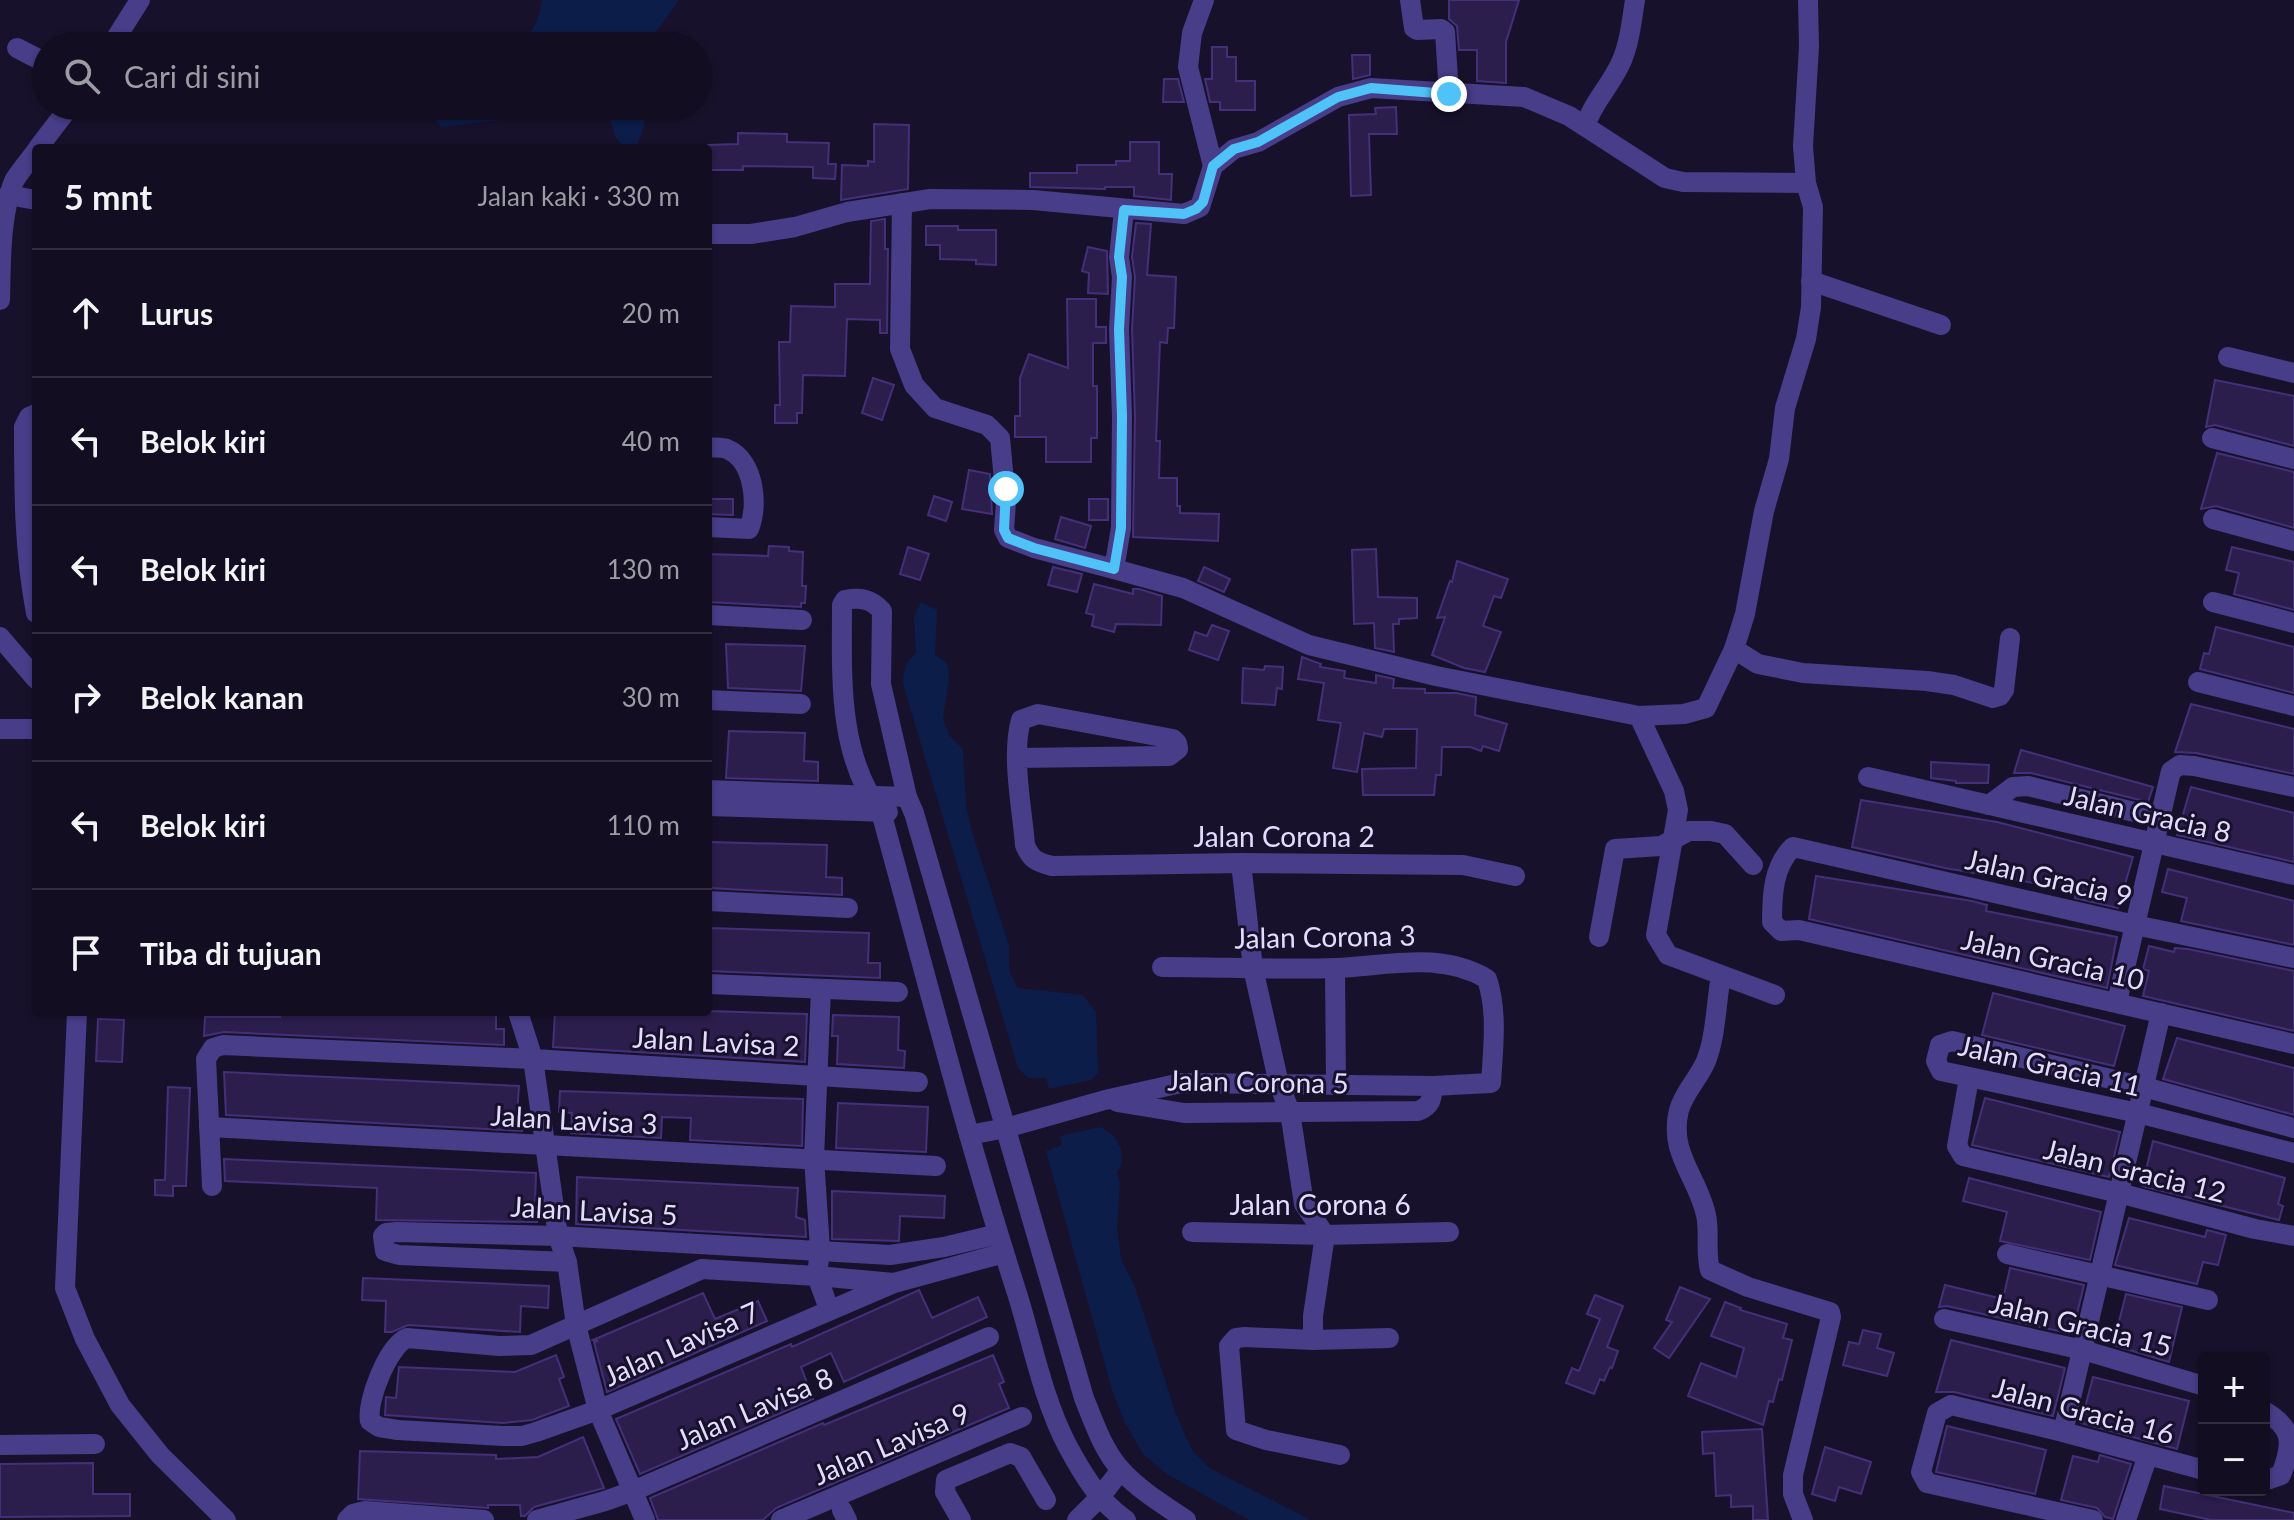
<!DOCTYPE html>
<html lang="id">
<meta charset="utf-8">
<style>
body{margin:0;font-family:Lato,sans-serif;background:#1b1629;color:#f1f3f6}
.controls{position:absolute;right:24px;bottom:24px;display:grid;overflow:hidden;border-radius:8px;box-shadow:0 2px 6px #0004}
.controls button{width:72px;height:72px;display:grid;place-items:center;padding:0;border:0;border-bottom:2px solid #312d3e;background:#120d20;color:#f1f3f6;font:40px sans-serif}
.stop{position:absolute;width:24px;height:24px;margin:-18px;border:6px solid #4fc3f7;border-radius:50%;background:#fff}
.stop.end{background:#4fc3f7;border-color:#fff;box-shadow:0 2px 8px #0008}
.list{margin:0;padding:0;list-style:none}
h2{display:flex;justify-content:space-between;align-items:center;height:104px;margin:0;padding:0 32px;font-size:34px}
h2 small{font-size:26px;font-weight:400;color:#9c9ca5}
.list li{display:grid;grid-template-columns:52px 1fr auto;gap:24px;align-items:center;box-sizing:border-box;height:128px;padding:0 32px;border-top:2px solid #312d3e}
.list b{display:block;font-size:30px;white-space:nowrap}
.list em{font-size:26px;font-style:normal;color:#9c9ca5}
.icon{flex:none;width:44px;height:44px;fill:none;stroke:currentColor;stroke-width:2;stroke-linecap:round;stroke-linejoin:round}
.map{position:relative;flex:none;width:2294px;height:1520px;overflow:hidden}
.search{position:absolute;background:#120d20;box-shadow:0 2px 6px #0004;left:32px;top:32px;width:680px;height:88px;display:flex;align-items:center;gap:20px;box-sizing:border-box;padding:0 28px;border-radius:44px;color:#9c9ca5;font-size:30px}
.panel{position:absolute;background:#120d20;box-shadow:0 2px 6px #0004;left:32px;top:144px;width:680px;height:872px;border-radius:8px}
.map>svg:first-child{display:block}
.water{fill:#0c1d4a}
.building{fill:#2b1e4c;stroke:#443078;stroke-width:2}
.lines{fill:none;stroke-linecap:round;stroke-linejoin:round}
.street{stroke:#473d89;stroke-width:20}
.route{stroke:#4fc3f7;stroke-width:10}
.labels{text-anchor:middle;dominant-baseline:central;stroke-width:6;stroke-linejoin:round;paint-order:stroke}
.street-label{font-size:28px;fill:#e3dcff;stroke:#18112b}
</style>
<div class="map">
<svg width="2294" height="1520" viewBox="0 0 2294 1520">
<rect width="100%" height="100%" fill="#18112b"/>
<!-- water -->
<g class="water">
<path d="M542 0H679L650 40V46H504C533 36 536 29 542 0Z"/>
<polygon points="426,106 645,106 644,127 636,147 624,147 616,138 609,117 518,118 441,127"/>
<path d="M921 602 937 610 935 655 947 663 949 677 943 720 950 736 963 749 966 805 972 832 1009 945V971L1018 988 1083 995 1096 1012 1098 1074 1091 1080 1049 1089 1046 1078H1028L1018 1068 903 684C903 670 906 662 916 653L914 617Z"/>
<polygon points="1101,1127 1114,1136 1121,1149 1122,1163 1117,1173 1120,1183 1117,1229 1121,1259 1135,1287 1176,1414 1192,1450 1209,1468 1311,1520 1249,1520 1165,1473 1143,1454 1124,1421 1112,1390 1046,1151 1062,1145 1060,1136"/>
</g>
<!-- building -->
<g class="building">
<polygon points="1449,0 1519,0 1506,42 1506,83 1477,81 1477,50 1459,50 1457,26 1449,19"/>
<polygon points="1212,47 1227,47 1227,57 1236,57 1236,81 1255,81 1255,110 1220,110 1220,102 1210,102 1205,79 1212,79"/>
<polygon points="1352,55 1370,55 1370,75 1353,79"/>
<polygon points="1164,79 1178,79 1184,102 1163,102"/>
<polygon points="1396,107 1397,134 1369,134 1371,195 1351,196 1349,115 1376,114 1375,108"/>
<polygon points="874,124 909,125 908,189 841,200 842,165 868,166 868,161 874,162"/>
<polygon points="738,133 787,134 787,142 829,143 828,164 836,164 835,179 813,178 813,167 743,166 743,170 708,170 708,145 738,144"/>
<polygon points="1130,142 1159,142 1159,174 1172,174 1171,200 1134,196 1134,187 1105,187 1105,189 1030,187 1030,173 1077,173 1077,165 1116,165 1116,161 1130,161"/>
<polygon points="885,219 885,249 888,249 887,333 880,333 880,320 847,319 845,376 803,375 802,413 797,413 797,423 775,423 775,405 780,405 779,342 790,342 791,306 835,307 835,284 870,284 871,221"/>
<polygon points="1136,223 1151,224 1147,275 1176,277 1174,328 1168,328 1167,343 1160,342 1156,441 1160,441 1159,478 1177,478 1177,506 1180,506 1180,513 1219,514 1218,541 1133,537 1135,416 1132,329 1135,277 1132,257"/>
<polygon points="926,226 958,226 958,230 996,230 996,265 976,264 976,260 940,259 940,245 926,245"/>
<polygon points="1088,247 1107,251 1108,294 1088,293 1089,273 1082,271"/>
<polygon points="1067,299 1096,299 1096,327 1106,327 1106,343 1093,343 1093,386 1097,386 1097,438 1091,438 1091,462 1046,462 1046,437 1015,437 1015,416 1020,416 1020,378 1029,354 1068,368"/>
<polygon points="873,378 894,385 882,420 862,413"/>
<polygon points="2215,380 2294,396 2294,446 2215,425 2206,427"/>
<polygon points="2217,453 2294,472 2294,528 2216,506 2201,509"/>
<polygon points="969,470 990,474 992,514 962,509"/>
<polygon points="934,496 952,502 946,521 928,515"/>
<polygon points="708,499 733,499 733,515 708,514"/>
<rect x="1089" y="499" width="19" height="21"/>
<polygon points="1061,517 1091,526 1085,548 1055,539"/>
<polygon points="769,546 789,547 789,551 803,552 802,586 806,586 805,603 801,603 801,607 708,602 708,554 768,556"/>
<polygon points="908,547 929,554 920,580 900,574"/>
<polygon points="2232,547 2294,562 2294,610 2234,594 2239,573 2226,570"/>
<polygon points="1376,549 1378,597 1417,598 1417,618 1399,619 1399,624 1393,624 1394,652 1375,648 1374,623 1354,624 1352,550"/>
<polygon points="1457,561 1508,579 1501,598 1494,596 1483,626 1501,632 1485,672 1464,668 1432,655 1445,617 1437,618 1450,581 1452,582"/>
<polygon points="1053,567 1082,574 1077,592 1048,585"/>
<polygon points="1204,567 1230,579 1224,592 1198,581"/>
<polygon points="1094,584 1133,594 1133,589 1139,589 1162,596 1161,625 1116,624 1114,632 1092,626 1094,615 1086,613"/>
<polygon points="1212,625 1229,631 1218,660 1189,650 1195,632 1207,636"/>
<polygon points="2216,627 2294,647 2294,693 2200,669 2204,653 2209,654"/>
<polygon points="726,644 805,646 801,691 728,688"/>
<polygon points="1302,657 1321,664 1320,667 1345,671 1344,678 1376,683 1376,675 1394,679 1393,688 1425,689 1425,693 1456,693 1476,697 1475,715 1507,724 1499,751 1483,746 1481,751 1470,747 1442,747 1441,775 1436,775 1434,795 1363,795 1362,769 1416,768 1417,729 1384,729 1382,737 1364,733 1357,772 1333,768 1341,723 1318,720 1324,683 1298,679"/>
<polygon points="1265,666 1283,667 1282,689 1277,688 1275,705 1242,703 1243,668 1264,670"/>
<polygon points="2191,704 2294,729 2294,774 2196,753 2175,752"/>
<polygon points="729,731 805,733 804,761 818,762 818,781 726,778"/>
<polygon points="2021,750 2153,787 2148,802 2031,773 2014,773"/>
<polygon points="1931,762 1989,765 1988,783 1956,783 1956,781 1931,778"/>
<polygon points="2191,787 2294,813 2294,862 2177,835"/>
<polygon points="1861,800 1997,822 2133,857 2118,908 2075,898 2076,890 1945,868 1852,847"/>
<polygon points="710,842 827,845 826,877 842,878 842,895 709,888"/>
<polygon points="2168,869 2294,901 2294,945 2181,921 2187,898 2162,892"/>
<polygon points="1816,876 1972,901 1987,905 1986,911 2117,937 2107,988 1809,919"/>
<polygon points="708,928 869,933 868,963 880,963 880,978 708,971"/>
<polygon points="2149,946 2174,952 2175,948 2188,949 2294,971 2294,1031 2143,996 2149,971 2143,969"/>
<polygon points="1993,993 2125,1026 2114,1066 1982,1035"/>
<polygon points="708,1011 807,1014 805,1062 553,1047 555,1012"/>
<polygon points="280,1012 496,1012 496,1029 504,1029 504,1045 224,1032 204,1036 205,1017 280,1017"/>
<polygon points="833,1015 899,1017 898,1050 905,1051 904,1068 837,1064 838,1036 832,1036"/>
<polygon points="98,1019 124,1020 122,1062 96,1061"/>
<polygon points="2177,1038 2294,1068 2294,1115 2163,1079"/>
<polygon points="224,1072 519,1086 517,1114 522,1114 522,1131 226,1115"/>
<polygon points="168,1087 190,1088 186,1186 173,1186 173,1196 155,1195 155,1180 165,1180"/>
<polygon points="560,1091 803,1099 802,1146 690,1140 691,1118 662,1117 661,1138 571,1133 572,1113 559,1112"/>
<polygon points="1985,1098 2120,1132 2109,1177 1972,1145"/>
<polygon points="838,1103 928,1107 926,1152 836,1148"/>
<polygon points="2153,1141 2285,1178 2278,1204 2283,1206 2279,1220 2142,1186"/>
<polygon points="224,1159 536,1173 535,1205 538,1205 537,1222 376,1220 377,1188 225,1181"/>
<polygon points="577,1177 798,1188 796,1217 805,1220 806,1237 576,1224"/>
<polygon points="1969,1178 2101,1212 2090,1260 2000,1241 2007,1212 1963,1201"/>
<polygon points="832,1191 945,1196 944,1218 900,1216 899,1241 832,1239"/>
<polygon points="2129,1218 2205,1237 2207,1230 2226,1235 2218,1265 2203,1262 2197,1284 2115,1265"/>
<polygon points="2010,1268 2084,1285 2072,1334 1947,1306 1939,1307 1945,1285 2003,1299"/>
<polygon points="363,1278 549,1286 548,1308 521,1306 520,1332 408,1325 392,1332 385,1332 386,1301 362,1300"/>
<polygon points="1680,1287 1710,1299 1669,1358 1654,1348 1672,1322 1666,1320"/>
<polygon points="919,1290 932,1318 978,1297 987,1317 844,1382 831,1353 801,1367 813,1399 640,1474 616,1419 791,1344 792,1347"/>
<polygon points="703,1293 715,1319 758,1301 767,1321 607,1392 594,1342 598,1341 593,1340"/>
<polygon points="2126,1294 2182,1307 2169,1362 2113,1345"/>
<polygon points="1595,1295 1623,1306 1607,1347 1618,1351 1612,1368 1610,1367 1604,1381 1600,1379 1594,1394 1566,1383 1572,1368 1579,1371 1600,1319 1587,1314"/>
<polygon points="1725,1302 1741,1308 1740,1310 1787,1324 1783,1338 1792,1340 1782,1380 1779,1379 1773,1402 1769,1401 1763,1425 1688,1396 1701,1363 1736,1377 1744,1348 1711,1336"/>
<polygon points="1863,1330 1881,1334 1877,1348 1894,1353 1887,1376 1843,1365 1849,1342 1859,1344"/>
<polygon points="1951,1340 2065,1368 2053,1416 1954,1392 1936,1392"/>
<polygon points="556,1355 564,1377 559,1379 569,1406 532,1420 503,1423 385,1415 386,1397 396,1398 399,1367 515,1372"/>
<polygon points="993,1355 1004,1382 999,1384 1009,1408 776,1508 763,1520 658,1520 650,1498 823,1423 824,1425"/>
<polygon points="2093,1377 2189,1401 2177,1449 2081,1423"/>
<polygon points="1947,1426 2046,1450 2035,1494 1936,1472"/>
<polygon points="1762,1429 1768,1520 1753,1520 1753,1506 1731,1507 1731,1495 1716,1496 1714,1453 1703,1454 1702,1432"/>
<polygon points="583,1437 604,1488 534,1507 525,1516 521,1516 520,1505 488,1505 488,1508 358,1499 360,1451 496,1455 496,1459 538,1457"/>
<polygon points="1825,1447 1871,1462 1861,1494 1839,1487 1835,1501 1812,1494"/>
<polygon points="2100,1455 2131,1464 2113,1519 2105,1517 2097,1508 2061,1500 2073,1456 2098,1462"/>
<polygon points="93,1463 93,1494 130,1494 130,1516 0,1517 0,1464"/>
<polygon points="2164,1486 2294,1513 2294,1520 2211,1520 2160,1509"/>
</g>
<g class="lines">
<!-- street -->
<g class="street">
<polyline points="1204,0 1192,33 1188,67 1213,166"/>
<polyline points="1410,0 1414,28 1417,30 1441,29 1445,32 1449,94"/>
<polyline points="111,46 140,0"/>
<polyline points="17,48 46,63"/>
<path d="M1585 126C1592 105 1605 92 1616 72 1629 51 1631 25 1635 0"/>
<polyline points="38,148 70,106"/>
<polyline points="8,195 36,200"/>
<polyline points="902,203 900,349 914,385 935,408 987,425 1000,438 1006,502 1004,530 1008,538 1034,548 1114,569"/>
<polyline points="1124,210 1119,257 1122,277 1119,329 1122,416 1121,528 1114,569 1183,588 1309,645 1436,676 1639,716 1684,714 1706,708 1734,649 1745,614 1764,511 1779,459 1785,408 1806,339 1811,307 1813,207 1806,183 1803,146 1809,47 1808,0"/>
<polyline points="708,234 751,234 795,227 847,212 930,199 1033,200 1184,214 1200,207 1213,166 1234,149 1258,142 1338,97 1371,88 1524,97 1569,116 1665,178 1683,182 1806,183"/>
<polyline points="1811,281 1941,325"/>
<path d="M0 300C1 262 0 215 14 181 20 171 29 161 36 151"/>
<polyline points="2228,357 2294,373"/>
<path d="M36 414 29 417 24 427C24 490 24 551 36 613"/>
<polyline points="2212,438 2294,459"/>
<path d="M708 447C713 448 722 447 727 449 754 460 759 505 749 529L708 527"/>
<polyline points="2213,519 2294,541"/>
<polyline points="2213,602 2294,623"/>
<polyline points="708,615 802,620"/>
<polyline points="0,637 36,679"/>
<polyline points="1734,649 1758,664 1803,673 1927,681 1954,685 1993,698 2000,696 2004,690 2010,638"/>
<polyline points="2198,682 2294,706"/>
<polyline points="708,700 801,704"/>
<polyline points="1639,716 1674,791 1678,810 1656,935 1668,955 1775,995"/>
<polyline points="0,729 36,729"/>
<path d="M1018 758 1169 756 1178 749 1177 743 1173 739 1038 714 1021 720C1011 756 1022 807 1025 845 1031 860 1037 862 1052 866L1241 863 1463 865 1515 876"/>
<polyline points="1868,777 2294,875"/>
<polyline points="708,790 907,797"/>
<polyline points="1989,805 2013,787 2028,786 2159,818"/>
<polyline points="708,806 888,812"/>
<polyline points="1241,863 1253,968 1279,1084 1290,1112 1304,1204 1325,1235 1313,1316 1313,1340"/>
<polyline points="708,901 848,908"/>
<polyline points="1599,937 1615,849 1661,846 1689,831 1711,831 1725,834 1753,865"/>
<path d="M2294 958 2135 925 1793 847C1773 866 1772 895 1772 922L1781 931 1799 930 2294 1044"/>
<polyline points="1335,968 1336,1083"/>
<path d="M1721 976C1716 1003 1716 1036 1706 1061 1699 1078 1684 1092 1679 1110 1668 1153 1698 1177 1706 1215 1710 1233 1705 1252 1710 1270L1748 1287 1830 1312 1831 1317 1793 1475V1494L1803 1520"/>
<polyline points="708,984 898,992"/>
<polyline points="821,989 814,1158 820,1249 817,1276 829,1309"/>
<polyline points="2117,1002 2171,771 2180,765 2194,766 2294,787"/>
<polyline points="77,1012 65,1288 85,1339 120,1405 160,1455 226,1520"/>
<polyline points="518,1012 533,1059 558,1236 567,1262 576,1325 598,1410 645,1520"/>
<polyline points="1969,1078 1957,1146 1963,1156 2119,1193 2255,1229 2294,1236"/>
<path d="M1117 1102 1184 1113 1418 1111C1431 1106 1432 1099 1433 1086"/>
<polyline points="209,1127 936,1166"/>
<polyline points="2294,1128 2144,1087 1952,1041 1940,1045 1936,1061 1941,1071 2138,1113 2294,1153"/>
<path d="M969 1135 1006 1128 1105 1100 1181 1083 1433 1086 1491 1083C1493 1049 1498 1012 1487 979 1440 951 1387 966 1336 968 1278 970 1220 967 1162 967"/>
<polyline points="212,1186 206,1059 213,1048 223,1045 533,1059 918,1082"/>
<polyline points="1192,1232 1325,1235 1449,1232"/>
<polyline points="2007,1254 2208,1300"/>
<polyline points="567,1262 399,1255 385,1251 383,1236 386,1233 397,1232 558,1236 890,1255 944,1247 998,1234"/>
<path d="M894 1283 817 1276 702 1269 531 1345 499 1346 407 1338C388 1346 366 1402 370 1421L379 1427 398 1430 503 1436H522L536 1432 598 1410 894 1283 1004 1253"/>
<polyline points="1944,1319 2083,1350 2204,1386"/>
<path d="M2264 1411C2294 1428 2293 1443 2281 1475L2264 1481"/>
<polyline points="2063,1432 2161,1013"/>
<polyline points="0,1445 95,1444"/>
<polyline points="1340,1455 1266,1440 1236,1430 1229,1346 1236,1338 1245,1337 1313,1340 1389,1338"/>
<polyline points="842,1510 847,1520"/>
<polyline points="347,1520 353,1514 365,1511 484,1520"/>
<polyline points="537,1520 605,1501 633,1491 989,1337"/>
<polyline points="781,1520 1022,1417"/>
<polyline points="961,1520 945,1492 946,1480 1010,1453 1021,1457 1046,1500"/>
<polyline points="1077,1520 1100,1497 1121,1470"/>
<path d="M1126 1520C1099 1502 1082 1473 1067 1445 1042 1397 1032 1340 1016 1290 965 1132 925 972 881 812 837 754 842 675 842 605L845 600C861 597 871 599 882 611L881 684 907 797 914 813 1084 1398C1094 1423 1103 1450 1121 1470 1139 1490 1164 1505 1186 1520"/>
<polyline points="2093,1520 1927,1483 1921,1472 1937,1413 1951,1405 2063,1432 2204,1470"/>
<polyline points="2126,1520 2148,1455"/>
</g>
</g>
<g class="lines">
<!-- route -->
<polyline class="route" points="1006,489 1004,530 1008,538 1034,548 1114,569 1121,528 1122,416 1119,329 1122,277 1119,257 1124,210 1184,214 1196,209 1203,202 1213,166 1234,149 1258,142 1338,97 1371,88 1449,94"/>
</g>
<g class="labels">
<!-- street labels -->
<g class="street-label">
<text transform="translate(2148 813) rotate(13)">Jalan Gracia 8</text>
<text x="1284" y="836">Jalan Corona 2</text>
<text transform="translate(2049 877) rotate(13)">Jalan Gracia 9</text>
<text transform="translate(1325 936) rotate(-1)">Jalan Corona 3</text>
<text transform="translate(2053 959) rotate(13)">Jalan Gracia 10</text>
<text transform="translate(716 1041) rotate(3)">Jalan Lavisa 2</text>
<text transform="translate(2050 1065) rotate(13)">Jalan Gracia 11</text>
<text transform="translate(1258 1081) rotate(1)">Jalan Corona 5</text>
<text transform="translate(574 1119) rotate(3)">Jalan Lavisa 3</text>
<text transform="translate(2135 1170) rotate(14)">Jalan Gracia 12</text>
<text x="1320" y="1204">Jalan Corona 6</text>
<text transform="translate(594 1210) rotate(3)">Jalan Lavisa 5</text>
<text transform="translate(2081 1324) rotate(14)">Jalan Gracia 15</text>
<text transform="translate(681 1343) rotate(-24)">Jalan Lavisa 7</text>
<text transform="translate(754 1408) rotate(-23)">Jalan Lavisa 8</text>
<text transform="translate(2084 1410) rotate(15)">Jalan Gracia 16</text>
<text transform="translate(891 1443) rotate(-23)">Jalan Lavisa 9</text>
</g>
</g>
</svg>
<div class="controls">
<button>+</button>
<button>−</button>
</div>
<div class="stop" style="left:1006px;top:489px"></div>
<div class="stop end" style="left:1449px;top:94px"></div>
<div class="search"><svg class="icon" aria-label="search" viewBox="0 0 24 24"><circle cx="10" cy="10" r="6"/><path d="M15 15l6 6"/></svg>Cari di sini</div>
<section class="panel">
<h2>5 mnt<small>Jalan kaki · 330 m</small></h2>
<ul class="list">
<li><svg class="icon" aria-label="ahead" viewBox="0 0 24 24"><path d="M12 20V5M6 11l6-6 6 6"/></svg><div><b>Lurus</b></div><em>20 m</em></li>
<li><svg class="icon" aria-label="left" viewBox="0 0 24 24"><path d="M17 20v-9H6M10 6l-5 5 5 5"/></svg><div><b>Belok kiri</b></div><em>40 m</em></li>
<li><svg class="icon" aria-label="left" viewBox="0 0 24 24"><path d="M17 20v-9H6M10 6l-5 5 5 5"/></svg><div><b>Belok kiri</b></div><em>130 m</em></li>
<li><svg class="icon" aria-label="right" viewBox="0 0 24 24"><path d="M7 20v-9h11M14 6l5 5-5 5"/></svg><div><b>Belok kanan</b></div><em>30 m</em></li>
<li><svg class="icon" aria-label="left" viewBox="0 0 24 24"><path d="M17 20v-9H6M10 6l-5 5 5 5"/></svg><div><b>Belok kiri</b></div><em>110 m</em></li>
<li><svg class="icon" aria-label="arrive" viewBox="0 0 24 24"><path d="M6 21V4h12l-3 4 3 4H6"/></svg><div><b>Tiba di tujuan</b></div></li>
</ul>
</section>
</div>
